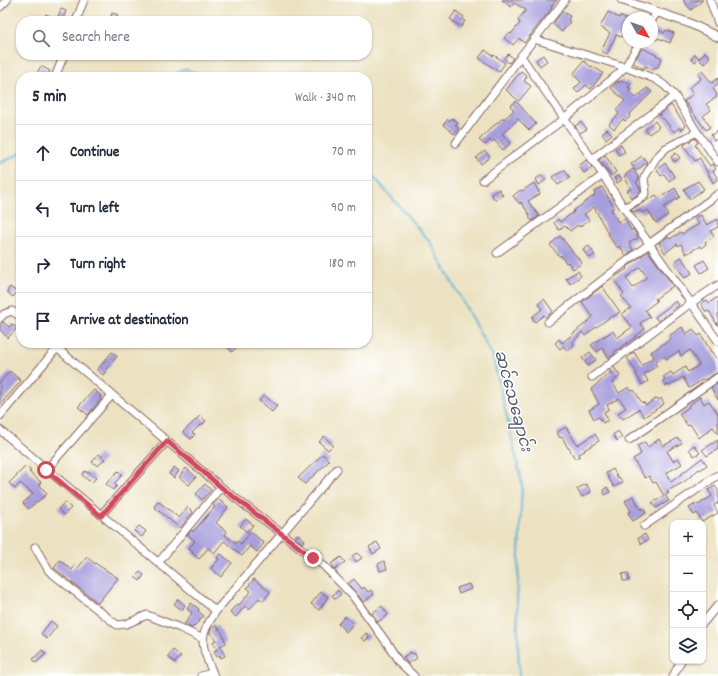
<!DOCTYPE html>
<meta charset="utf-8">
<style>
body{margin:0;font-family:Dekko,"Noto Sans Myanmar",sans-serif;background:#f6f6f7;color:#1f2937}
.controls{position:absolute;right:12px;bottom:12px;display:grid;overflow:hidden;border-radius:8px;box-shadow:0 1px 3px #0004}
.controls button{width:36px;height:36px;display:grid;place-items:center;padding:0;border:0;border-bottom:1px solid #e0e1e3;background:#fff;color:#1f2937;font:20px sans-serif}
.compass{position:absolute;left:622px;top:12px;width:36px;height:36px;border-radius:50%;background:#fff;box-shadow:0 1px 3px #0004;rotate:130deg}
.stop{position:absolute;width:12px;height:12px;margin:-9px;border:3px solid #d1495b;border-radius:50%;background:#fff}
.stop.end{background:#d1495b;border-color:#fff;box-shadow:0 1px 4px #0008}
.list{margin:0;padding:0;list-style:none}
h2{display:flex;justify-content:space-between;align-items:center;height:52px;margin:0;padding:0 16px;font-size:17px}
h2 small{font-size:13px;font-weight:400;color:#747a83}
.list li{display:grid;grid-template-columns:26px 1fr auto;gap:12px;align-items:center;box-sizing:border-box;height:56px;padding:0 16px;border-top:1px solid #e0e1e3}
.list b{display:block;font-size:15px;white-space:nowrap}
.list em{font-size:13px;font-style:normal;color:#747a83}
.icon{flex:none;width:22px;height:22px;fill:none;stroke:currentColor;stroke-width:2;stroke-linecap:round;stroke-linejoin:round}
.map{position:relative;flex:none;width:718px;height:676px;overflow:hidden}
.search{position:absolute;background:#fff;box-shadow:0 1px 3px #0004;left:16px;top:16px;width:356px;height:44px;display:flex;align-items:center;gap:10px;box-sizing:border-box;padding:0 14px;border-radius:16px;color:#747a83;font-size:15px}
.panel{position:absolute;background:#fff;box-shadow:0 1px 3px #0004;left:16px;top:72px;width:356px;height:276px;border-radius:16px}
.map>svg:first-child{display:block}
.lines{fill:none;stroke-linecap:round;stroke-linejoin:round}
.stream{stroke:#56afd3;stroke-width:2}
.building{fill:#a69ddc;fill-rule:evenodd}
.minor-casing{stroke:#836360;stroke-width:9}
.tertiary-casing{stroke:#836360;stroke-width:10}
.minor{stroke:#fff;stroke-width:7}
.tertiary{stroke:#fff;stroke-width:8}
.route{stroke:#d1495b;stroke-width:5}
.labels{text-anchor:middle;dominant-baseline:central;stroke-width:3;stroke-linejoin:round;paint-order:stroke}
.water-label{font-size:16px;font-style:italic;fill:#4f596e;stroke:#fff}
</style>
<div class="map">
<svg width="718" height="676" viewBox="0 0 718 676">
<rect width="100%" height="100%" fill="#fff"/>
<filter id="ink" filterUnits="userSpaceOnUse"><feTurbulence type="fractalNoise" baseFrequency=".025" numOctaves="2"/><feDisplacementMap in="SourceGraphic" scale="8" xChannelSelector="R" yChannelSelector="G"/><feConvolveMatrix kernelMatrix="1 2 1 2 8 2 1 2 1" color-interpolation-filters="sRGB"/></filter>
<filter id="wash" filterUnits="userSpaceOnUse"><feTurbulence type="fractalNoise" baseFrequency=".012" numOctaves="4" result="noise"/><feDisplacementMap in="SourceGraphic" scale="16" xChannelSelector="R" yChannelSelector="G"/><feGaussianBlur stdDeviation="0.9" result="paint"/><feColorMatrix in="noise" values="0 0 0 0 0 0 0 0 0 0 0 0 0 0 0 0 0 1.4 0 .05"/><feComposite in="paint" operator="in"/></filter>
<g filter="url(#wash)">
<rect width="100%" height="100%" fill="#ece2c1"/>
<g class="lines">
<!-- stream -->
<g class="stream">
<polyline points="170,77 185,69 211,77"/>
<polyline points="0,163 21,153"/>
<polyline points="367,169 430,242 493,357 522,483 517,603 519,676"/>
</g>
</g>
<g id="blocks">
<!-- building -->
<g class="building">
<polygon points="502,0 557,0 551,7 552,8 524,43 519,38 513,45 504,38 509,33 511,34 520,23 518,20 526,10 514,3 511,7"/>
<polygon points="683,0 703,0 691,10"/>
<polygon points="61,9 66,11 63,19 58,16"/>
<polygon points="456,11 464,17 462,20 465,21 461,27 450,19"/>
<polygon points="562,12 564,12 570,16 568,20 570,22 562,32 553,24"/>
<polygon points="608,12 619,18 620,16 628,20 628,25 621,37 616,35 607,54 601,51 610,33 600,27"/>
<polygon points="112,13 118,15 116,21 110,19"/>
<polygon points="46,14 60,21 43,21"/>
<polygon points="652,27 664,33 666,30 674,33 670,43 658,38 657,40 652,37"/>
<polygon points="642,48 662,58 657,68 655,67 653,70 645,66 644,69 633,63"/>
<polygon points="485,50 493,56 494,55 505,63 499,72 479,58"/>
<polygon points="705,52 710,57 704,64 699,59"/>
<polygon points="508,54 513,58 509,63 504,59"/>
<polygon points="695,54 699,58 695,62 691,59"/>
<polygon points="543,55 547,61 540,66 536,60"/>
<polygon points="584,61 591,67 592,66 603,73 591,89 586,85 578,93 574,89 581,82 573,74"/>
<polygon points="41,66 50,71 47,76 46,75 45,77 35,77"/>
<polygon points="521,71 527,76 524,81 531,86 519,101 506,90"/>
<polygon points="702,71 712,83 718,78 718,85 713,88 717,95 716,95 717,97 706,104 711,110 703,116 710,127 706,130 684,101 693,94 689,88 701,79 698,74"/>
<polygon points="622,80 624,83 626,81 631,85 628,87 631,89 629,91 636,98 647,88 652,92 629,115 630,117 625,121 623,119 614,129 609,124 619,114 616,110 625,101 611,88 618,81 619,83"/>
<polygon points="516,101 536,124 529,130 518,119 502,134 511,143 503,150 494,140 492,142 490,140 485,145 479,140 491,128 503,118 504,119 514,110 510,106"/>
<polygon points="671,105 686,126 681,130 680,127 674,132 663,118 662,119 659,115"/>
<polygon points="452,118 458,123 455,125 459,128 454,134 443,125 448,119 450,121"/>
<polygon points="655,121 659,127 649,134 645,129"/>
<polygon points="581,122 587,129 580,133 575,126"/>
<polygon points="607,129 612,134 606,139 602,134"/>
<polygon points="718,131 718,138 714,141 711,135"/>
<polygon points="695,138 698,143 695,145 710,166 713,164 716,169 713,171 718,179 713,183 700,158 695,161 684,146 685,144"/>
<polygon points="621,145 625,152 619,155 615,149"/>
<polygon points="485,151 490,157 481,164 476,158"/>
<polygon points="676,153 680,158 674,162 671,157"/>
<polygon points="605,155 616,172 611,176 599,160"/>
<polygon points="642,156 647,162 636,171 631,164"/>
<polygon points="586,160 592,167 584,173 579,166"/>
<polygon points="665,163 675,177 669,181 664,174 661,176 657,170"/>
<polygon points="633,169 639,179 639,180 636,182 641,190 637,195 631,198 627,191 631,189 624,176"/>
<polygon points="565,170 570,178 558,185 552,177"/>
<polygon points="542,175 546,180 539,185 536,179"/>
<polygon points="619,175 622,180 617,183 614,178"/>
<polygon points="698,181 704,189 690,199 684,189"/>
<polygon points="534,183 540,194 528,201 539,216 532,221 529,217 530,216 521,202 520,204 513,196 520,190 522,191"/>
<polygon points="602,187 614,207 611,209 618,222 625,219 631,230 633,229 638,238 629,243 633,250 626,256 620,246 618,248 612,241 594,207 584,214 589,220 579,227 578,225 570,231 565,226 559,230 554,223 558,219 560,222 574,212 573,211 595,195 594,192"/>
<polygon points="675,188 680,197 664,207 668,215 656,223 648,210 642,213 640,210 638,212 637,210 633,212 631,210 656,195 659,198"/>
<polygon points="499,189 503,195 495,200 491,194"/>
<polygon points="701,215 707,225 718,219 718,227 710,231 714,236 705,242 706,244 701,248 700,246 686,254 681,244 678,246 677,244 665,253 659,243 668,237 670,239 681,232 682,234 699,224 695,219"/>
<polygon points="560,236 582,263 573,269 568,262 566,263 561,255 560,257 550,245"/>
<polygon points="589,246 595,255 589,258 583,250"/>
<path d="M648 251 673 286 655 299 657 301 645 310 650 317 640 323 645 329 636 336V337L614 352 615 354 609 358 602 348 597 352 591 345 598 340 613 331 617 338 632 327 622 314 631 308 621 296 624 294 613 278 627 269 626 268ZM640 267 647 277 633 288 626 278Z"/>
<polygon points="681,257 692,273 685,278 674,262"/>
<polygon points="704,260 709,268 701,273 696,265"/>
<polygon points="578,271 581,276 570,284 566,278"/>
<polygon points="602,286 620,312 612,317 612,316 592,330 585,336 582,332 573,342 574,345 567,351 564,346 560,349 555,343 559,339 562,343 593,317 582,302"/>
<polygon points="10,287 17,292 13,297 7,292"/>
<polygon points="718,297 718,326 709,311 706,312 701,304 707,300 709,303"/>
<polygon points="544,299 552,310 552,312 546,317 544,315 535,322 532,317 542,309 538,304"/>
<polygon points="676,301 679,305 658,321 655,317"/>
<polygon points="3,322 9,327 12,324 17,328 8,338 0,330 0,325"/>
<polygon points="682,327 686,334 693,329 698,336 701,334 711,352 712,352 718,362 718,372 704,380 704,379 689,388 683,377 669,386 668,385 666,386 663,381 665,379 663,377 671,372 673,375 685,367 688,372 699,365 690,350 681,356 679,351 666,359 665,356 655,363 657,366 644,374 648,381 642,385 636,374 637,373 627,358 634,352 642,365 654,357 651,352 671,339 669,336"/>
<polygon points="223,343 233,343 237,347 232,352"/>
<polygon points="112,352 117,356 103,375 97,370"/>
<polygon points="590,352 596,360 588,366 582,358"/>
<polygon points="614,367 620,376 612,382 619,393 629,387 631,391 634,390 642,403 643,402 646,405 657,398 659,400 661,398 664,404 644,417 639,409 623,419 618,413 626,408 619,398 607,405 609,409 604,412 608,420 603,423 599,417 594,419 589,410 599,404 591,389 611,373 609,370"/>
<polygon points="10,371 21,381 0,405 0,382"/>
<polygon points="716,384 718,387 718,400 711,388"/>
<polygon points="94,390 101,396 100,398 101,399 88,415 78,407"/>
<polygon points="264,395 277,406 272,412 259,401"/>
<polygon points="700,397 704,404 709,401 718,414 718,434 713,427 699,438 690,424 688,426 679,414 689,407 688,406"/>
<polygon points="200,416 206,421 201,426 200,425 192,433 195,434 191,439 183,432"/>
<polygon points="566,427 577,445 595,434 599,441 584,450 585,451 579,454 580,456 575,459 569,448 568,448 562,437 560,438 557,432"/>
<polygon points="618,431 622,437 617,441 613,435"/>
<polygon points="324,436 333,445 328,450 319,442"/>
<polygon points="678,438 682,443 667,451 673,461 678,458 682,464 666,473 671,482 702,458 707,465 700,470 699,469 684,482 667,491 669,493 665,495 669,501 656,508 652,503 664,496 656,482 653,483 649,476 645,478 633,459 641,454 637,446 645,442 648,447 659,439 663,446"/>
<polygon points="718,440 718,449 707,456 702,450"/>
<polygon points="694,445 700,453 694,456 689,449"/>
<polygon points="99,454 105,459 98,466 92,462"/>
<polygon points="323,454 329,461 305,484 298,478"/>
<polygon points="26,466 31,471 29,472 41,482 39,484 47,494 28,509 23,503 33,494 20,483 15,489 9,483"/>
<polygon points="174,467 179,471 174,478 169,474"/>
<polygon points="186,468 196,477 189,485 179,477"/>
<polygon points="613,469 618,478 619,477 623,482 614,487 606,473"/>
<polygon points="85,471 88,473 89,472 96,478 92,482 90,480 89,481 82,475"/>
<polygon points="118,471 122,475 114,484 117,486 113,490 106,484"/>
<polygon points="205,484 211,490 202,500 196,494"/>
<polygon points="586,484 591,492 582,497 577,489"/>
<polygon points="715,486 718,490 718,505 717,503 714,505 718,513 702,522 697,513 694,515 689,508 697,503 698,505 712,496 708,490"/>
<polygon points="607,487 610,492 605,495 603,490"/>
<polygon points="633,496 641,510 643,508 646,513 633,521 628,513 631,511 625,501"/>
<polygon points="218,499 228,507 216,523 227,532 225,535 236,543 238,541 241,544 251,532 264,543 257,552 250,546 242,556 224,541 214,553 208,548 199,559 192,553 193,551 189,548 195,541 188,535 191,530 193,532 212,510 215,507 213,505"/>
<polygon points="158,501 179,518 188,507 193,512 180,528 154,507"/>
<polygon points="65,502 71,508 64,515 58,509"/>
<polygon points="246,519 253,525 247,532 240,526"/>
<polygon points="139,526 146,531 142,537 134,531"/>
<polygon points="298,534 305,540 302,543 295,538"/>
<polygon points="645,534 648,540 641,544 638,538"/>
<polygon points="377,542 381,549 373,554 369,547"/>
<polygon points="317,548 322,553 319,556 313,551"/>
<polygon points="357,553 362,558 356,562 352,556"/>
<polygon points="221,554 232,563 221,577 211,568 219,559 217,558"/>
<polygon points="87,557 95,564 95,563 118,578 98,603 54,568 60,560 72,570 75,565 78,568"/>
<polygon points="341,557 345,562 335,570 331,564"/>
<polygon points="384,561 387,569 380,571 378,564"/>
<polygon points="140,572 144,575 140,581 135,577"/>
<polygon points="628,573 629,581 623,581 622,574"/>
<polygon points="254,579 270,592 263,601 259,598 249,610 245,606 236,617 230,612 237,604 239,605 251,591 247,588"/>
<polygon points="354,579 362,589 364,587 368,592 371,590 374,594 364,602 348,584"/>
<polygon points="469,584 471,589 459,594 457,588"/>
<polygon points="338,590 341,594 336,599 332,596"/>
<polygon points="321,592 328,597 319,610 311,604"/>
<polygon points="178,599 185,605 182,610 174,604"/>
<polygon points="191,603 199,609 198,611 204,616 192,628 184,625 192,613 187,609"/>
<polygon points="382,606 388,615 378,622 372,613"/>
<polygon points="345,616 353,624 346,632 338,624"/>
<polygon points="51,621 57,626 47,639 41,634"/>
<polygon points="216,625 222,633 226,643 220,646 225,656 221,658 220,655 217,657 214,651 217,650 213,642 216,640 210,633 211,629"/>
<polygon points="366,633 370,636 365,641 361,638"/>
<polygon points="42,650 46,654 36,663 33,659"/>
<polygon points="173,650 181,656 175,663 168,657"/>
<polygon points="411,652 412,654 414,653 417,658 408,664 403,657"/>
</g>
</g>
</g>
<g filter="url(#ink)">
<use href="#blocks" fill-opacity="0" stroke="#836360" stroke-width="1"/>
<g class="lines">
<defs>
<g id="minor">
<polyline points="710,0 718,23"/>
<polyline points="0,7 7,0"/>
<polyline points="652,20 657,12"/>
<polyline points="76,21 84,0"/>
<polyline points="534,39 625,67 655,79 664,85 675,96 697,132 718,162"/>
<polyline points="521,56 603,175 624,208 718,341"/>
<polyline points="55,77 64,55"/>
<polyline points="456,143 521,56 565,0"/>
<polyline points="592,159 675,96"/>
<polyline points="483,180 564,119 617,75 625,67 640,42"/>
<polyline points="624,208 640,199 646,193 644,178 656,158 666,148 697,132"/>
<polyline points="497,253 603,175"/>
<polyline points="0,318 4,314 12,311 21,317"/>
<polyline points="548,322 649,244 718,194"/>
<polyline points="51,343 221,487 324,566 352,595 387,643 399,662 414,676"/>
<polyline points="592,377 691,303 718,285"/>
<polyline points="0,416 57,348"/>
<polyline points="0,430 216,611"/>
<polyline points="629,440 718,377"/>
<polyline points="47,469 112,395"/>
<polyline points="101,515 167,441"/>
<polyline points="644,526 718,475"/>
<polyline points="35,547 49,571 117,625 126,624 147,615 180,628 203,639"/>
<polyline points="158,563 221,487"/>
<polyline points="703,623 718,605"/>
<polyline points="201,676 212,673"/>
<path d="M214 676C209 663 199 645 205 631 207 624 212 618 216 611L337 469"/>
<polyline points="673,676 681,661"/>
</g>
<polyline id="tertiary" points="622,0 689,23 718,37"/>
</defs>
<!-- minor casing -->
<use href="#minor" class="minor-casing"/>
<!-- tertiary casing -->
<use href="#tertiary" class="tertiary-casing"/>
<!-- minor -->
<use href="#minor" class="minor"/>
<!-- tertiary -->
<use href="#tertiary" class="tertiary"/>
</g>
</g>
<g class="lines" filter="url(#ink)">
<!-- route -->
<polyline class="route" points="46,470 101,516 167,441 221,487 313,558"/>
</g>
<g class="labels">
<!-- water labels -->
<g class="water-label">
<text transform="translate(512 401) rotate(75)">ဆင်သေချောင်း</text>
</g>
</g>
</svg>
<div class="controls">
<button>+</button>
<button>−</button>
<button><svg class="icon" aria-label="locate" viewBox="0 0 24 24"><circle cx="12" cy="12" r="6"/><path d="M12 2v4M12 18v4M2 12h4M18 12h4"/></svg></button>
<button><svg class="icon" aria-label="layers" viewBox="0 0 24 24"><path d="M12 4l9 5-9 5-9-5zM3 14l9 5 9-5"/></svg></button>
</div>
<svg class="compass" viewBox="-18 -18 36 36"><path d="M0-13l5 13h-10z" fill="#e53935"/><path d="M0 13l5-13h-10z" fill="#747a83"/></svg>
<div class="stop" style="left:46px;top:470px"></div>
<div class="stop end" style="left:313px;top:558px"></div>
<div class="search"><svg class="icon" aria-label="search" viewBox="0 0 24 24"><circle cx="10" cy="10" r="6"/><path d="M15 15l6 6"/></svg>Search here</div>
<section class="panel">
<h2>5 min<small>Walk · 340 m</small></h2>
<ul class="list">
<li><svg class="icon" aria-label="ahead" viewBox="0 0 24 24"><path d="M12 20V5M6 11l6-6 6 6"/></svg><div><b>Continue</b></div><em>70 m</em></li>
<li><svg class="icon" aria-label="left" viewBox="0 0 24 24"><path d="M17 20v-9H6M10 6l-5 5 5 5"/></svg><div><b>Turn left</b></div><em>90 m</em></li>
<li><svg class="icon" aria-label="right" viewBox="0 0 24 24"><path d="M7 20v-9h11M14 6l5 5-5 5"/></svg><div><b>Turn right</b></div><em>180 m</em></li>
<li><svg class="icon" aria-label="arrive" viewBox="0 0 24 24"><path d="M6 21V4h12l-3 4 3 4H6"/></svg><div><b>Arrive at destination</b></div></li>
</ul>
</section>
</div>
